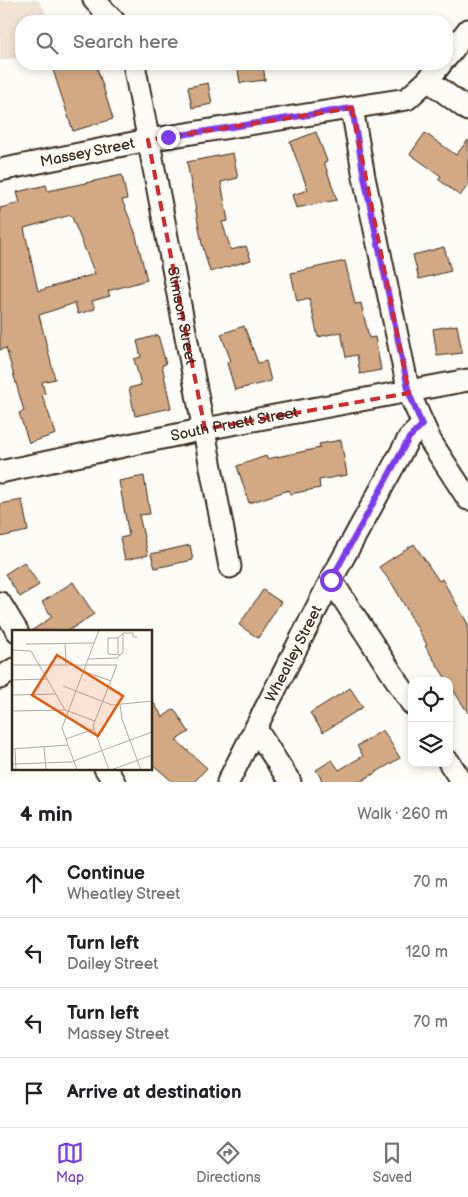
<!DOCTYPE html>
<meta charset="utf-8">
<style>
body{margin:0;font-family:"Balsamiq Sans",sans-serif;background:#f6f6f6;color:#202124}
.controls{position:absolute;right:15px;bottom:15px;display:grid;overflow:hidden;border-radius:10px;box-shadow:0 2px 8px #0003}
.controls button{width:45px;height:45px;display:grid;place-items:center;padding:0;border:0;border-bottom:1px solid #e0e0e0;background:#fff;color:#202124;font:25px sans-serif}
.stop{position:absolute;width:15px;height:15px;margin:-11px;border:4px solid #7c3aed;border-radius:50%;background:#fff}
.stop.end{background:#7c3aed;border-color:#fff;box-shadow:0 1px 5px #0008}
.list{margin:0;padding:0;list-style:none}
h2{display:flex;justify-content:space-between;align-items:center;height:65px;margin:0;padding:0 20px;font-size:21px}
h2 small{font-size:16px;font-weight:400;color:#757577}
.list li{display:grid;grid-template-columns:32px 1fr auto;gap:15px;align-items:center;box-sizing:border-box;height:70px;padding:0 20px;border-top:1px solid #e0e0e0}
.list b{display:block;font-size:19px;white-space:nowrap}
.list p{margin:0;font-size:16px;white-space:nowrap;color:#757577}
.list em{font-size:16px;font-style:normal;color:#757577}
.icon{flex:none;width:28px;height:28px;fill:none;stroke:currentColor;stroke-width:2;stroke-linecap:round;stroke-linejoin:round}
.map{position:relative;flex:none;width:468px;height:782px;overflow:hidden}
.search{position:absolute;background:#fff;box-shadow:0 2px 8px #0003;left:15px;right:15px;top:15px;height:55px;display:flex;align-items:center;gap:12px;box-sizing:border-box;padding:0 18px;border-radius:20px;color:#757577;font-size:19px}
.sheet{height:345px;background:#fff}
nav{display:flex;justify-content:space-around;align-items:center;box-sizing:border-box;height:70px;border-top:1px solid #e0e0e0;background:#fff;font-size:14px;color:#757577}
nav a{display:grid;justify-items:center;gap:2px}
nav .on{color:#7c3aed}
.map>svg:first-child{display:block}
.built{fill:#f0e3d4}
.building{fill:#d2a983;stroke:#3b2a1e;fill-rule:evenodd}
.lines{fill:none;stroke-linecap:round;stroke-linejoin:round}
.minor-casing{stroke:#3b2a1e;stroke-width:25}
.minor{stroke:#fdfcf7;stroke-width:21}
.route{stroke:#7c3aed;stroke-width:6}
.marked{fill:none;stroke:#d62828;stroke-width:4;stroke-dasharray:10 6;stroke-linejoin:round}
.labels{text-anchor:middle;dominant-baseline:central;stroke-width:5;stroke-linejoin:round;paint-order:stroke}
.street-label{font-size:15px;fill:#3b2a1e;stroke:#fdfcf7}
.inset-road{fill:none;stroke:#afa8a0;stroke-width:1}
.view{fill:#e8590c;fill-opacity:0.15;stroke:#e8590c;stroke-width:2.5}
.inset-edge{fill:none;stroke:#3b2a1e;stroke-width:2.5}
</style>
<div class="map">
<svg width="468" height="782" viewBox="0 0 468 782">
<rect width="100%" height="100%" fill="#fdfcf7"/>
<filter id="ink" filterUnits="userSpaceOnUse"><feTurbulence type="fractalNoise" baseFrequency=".02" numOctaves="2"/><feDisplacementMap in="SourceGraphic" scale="10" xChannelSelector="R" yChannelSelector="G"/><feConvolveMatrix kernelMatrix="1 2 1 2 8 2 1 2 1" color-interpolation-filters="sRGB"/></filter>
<g filter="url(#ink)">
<!-- built -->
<polygon class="built" points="0,0 38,0 51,21 21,21 21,57 0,61"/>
<!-- building -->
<g class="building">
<polygon points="51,64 96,64 113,119 73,131"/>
<polygon points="237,64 263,64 265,80 240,83"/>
<polygon points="208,83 212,104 192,108 188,87"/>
<polygon points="316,132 327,161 324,162 337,200 296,208 292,195 308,190 290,142"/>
<polygon points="425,133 456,155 468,140 468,185 460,196 438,179 441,176 410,154"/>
<polygon points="233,153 238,178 221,182 228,221 222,222 231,250 246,246 251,260 210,272 202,244 187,162"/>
<path d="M122 175 127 199 122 200 135 232 147 280 108 291 110 296 92 301 95 309 78 314 75 303 39 315 55 379 42 382 45 394 42 395 56 434 29 443 19 413 24 411 6 348 0 350V208L20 203 17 192 46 185 48 191ZM71 215 95 274 38 291 24 228Z"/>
<polygon points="444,247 451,271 419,279 413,255"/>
<polygon points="345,261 355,304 361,303 369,338 375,337 381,370 360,374 357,355 346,357 341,332 318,337 309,298 297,301 291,273"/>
<polygon points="457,325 462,353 437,356 433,329"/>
<polygon points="244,326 258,363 266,361 271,381 235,390 227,363 231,361 221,334"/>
<polygon points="158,335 166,364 162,365 171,408 135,416 129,388 141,385 134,359 141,357 137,341"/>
<polygon points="341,440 347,475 319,480 320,488 290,494 289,490 249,503 237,466 266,456 267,459 320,448 319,444"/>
<polygon points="144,476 150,514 139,515 148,555 125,560 120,538 129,536 119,481"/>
<polygon points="22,500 28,531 0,537 0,504"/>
<polygon points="414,544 439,581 442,579 468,624 468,713 425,646 427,645 393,585 379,567"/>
<polygon points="190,545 193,560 155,568 151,554"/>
<polygon points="24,562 39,585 20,597 5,574"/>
<polygon points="73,582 94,614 68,631 31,631 52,617 42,602"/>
<polygon points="263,590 281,602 258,638 239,625"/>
<polygon points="350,688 363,707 323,732 310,713"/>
<polygon points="151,699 163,717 174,709 189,732 176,740 207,768 194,782 173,782 151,763"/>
<polygon points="383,730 400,758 360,782 319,782 322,780 316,770 332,760 339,770 363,756 357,746"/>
</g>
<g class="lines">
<defs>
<g id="minor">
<polyline points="94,0 114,21"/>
<polyline points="447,57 468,30"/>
<path id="s1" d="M134 64 230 567"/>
<polyline points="428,80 468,110"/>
<polyline points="352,108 364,177 409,393 431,442 468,499"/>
<path id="s2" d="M0 170 148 140 407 99 428 80 441 64"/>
<path id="s3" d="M0 472 205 429 468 380"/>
<polyline points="331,580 412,704"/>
<polyline points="0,603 17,631"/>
<polyline points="0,678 14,669"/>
<polyline points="256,729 290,782"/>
<polyline points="449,762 462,782"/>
<polyline points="105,768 114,782"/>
<path id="s4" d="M228 782 331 580 409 438 422 425"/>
</g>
</defs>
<!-- minor casing -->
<use href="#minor" class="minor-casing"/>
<!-- minor -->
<use href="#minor" class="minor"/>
</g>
</g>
<g class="lines" filter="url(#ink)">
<!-- route -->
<polyline class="route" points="168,137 352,108 364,177 409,393 422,425 409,438 331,580"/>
</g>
<!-- marked area -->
<path class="marked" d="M352 108 409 393 205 429 148 140Z"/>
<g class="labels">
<!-- street labels -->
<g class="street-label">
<text stroke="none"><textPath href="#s2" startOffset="89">Massey Street</textPath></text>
<text stroke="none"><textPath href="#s1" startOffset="256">Stimson Street</textPath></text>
<text stroke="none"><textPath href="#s3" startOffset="239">South Pruett Street</textPath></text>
<text stroke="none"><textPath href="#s4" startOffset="144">Wheatley Street</textPath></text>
</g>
</g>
<!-- overview -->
<g transform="translate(12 630)">
<rect width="140" height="140" fill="#fdfcf7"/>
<path class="inset-road" d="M53 13 54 34M14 14 82 13M0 20 19 21 53 80M106 24V8M109 25 96 24V8H106L111 3M76 29 105 28 111 22V3H121V7H125M0 35H105L81 96 97 140M71 41 99 51M0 50 35 49M51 56 100 75 140 71M0 65 43 64M108 75 110 89 129 140M0 81 53 80 83 91M54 109 82 99M32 117 34 140M0 119 56 115M3 119 4 140M0 134 59 132 140 102M65 140 50 98 87 0M99 140 140 125"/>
<path class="view" d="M45 25 111 66 86 106 20 65Z"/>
<rect width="140" height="140" class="inset-edge"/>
</g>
</svg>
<div class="controls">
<button><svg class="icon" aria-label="locate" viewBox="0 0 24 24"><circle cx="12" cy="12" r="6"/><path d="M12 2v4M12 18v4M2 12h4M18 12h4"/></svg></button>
<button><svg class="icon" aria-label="layers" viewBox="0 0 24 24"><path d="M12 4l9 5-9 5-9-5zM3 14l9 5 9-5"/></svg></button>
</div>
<div class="stop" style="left:331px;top:580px"></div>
<div class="stop end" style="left:168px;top:137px"></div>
<div class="search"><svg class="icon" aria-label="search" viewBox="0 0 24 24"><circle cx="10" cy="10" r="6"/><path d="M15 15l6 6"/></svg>Search here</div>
</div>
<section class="sheet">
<h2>4 min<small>Walk · 260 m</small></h2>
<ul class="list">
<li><svg class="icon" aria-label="ahead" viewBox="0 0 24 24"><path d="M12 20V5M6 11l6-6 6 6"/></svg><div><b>Continue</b><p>Wheatley Street</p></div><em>70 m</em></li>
<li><svg class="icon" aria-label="left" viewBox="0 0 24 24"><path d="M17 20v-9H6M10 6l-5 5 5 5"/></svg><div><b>Turn left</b><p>Dailey Street</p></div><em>120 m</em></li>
<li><svg class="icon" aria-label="left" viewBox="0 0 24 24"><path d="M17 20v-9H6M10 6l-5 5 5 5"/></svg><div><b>Turn left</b><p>Massey Street</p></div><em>70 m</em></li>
<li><svg class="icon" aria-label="arrive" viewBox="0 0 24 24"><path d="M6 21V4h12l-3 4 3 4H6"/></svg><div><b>Arrive at destination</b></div></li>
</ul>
</section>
<nav>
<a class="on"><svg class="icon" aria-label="map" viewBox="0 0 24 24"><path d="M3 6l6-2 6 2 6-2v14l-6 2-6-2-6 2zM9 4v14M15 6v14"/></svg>Map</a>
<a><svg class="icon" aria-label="directions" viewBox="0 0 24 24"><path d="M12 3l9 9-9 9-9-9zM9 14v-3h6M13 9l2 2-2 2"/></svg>Directions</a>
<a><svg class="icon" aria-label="saved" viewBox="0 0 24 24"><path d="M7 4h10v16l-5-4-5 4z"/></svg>Saved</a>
</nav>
